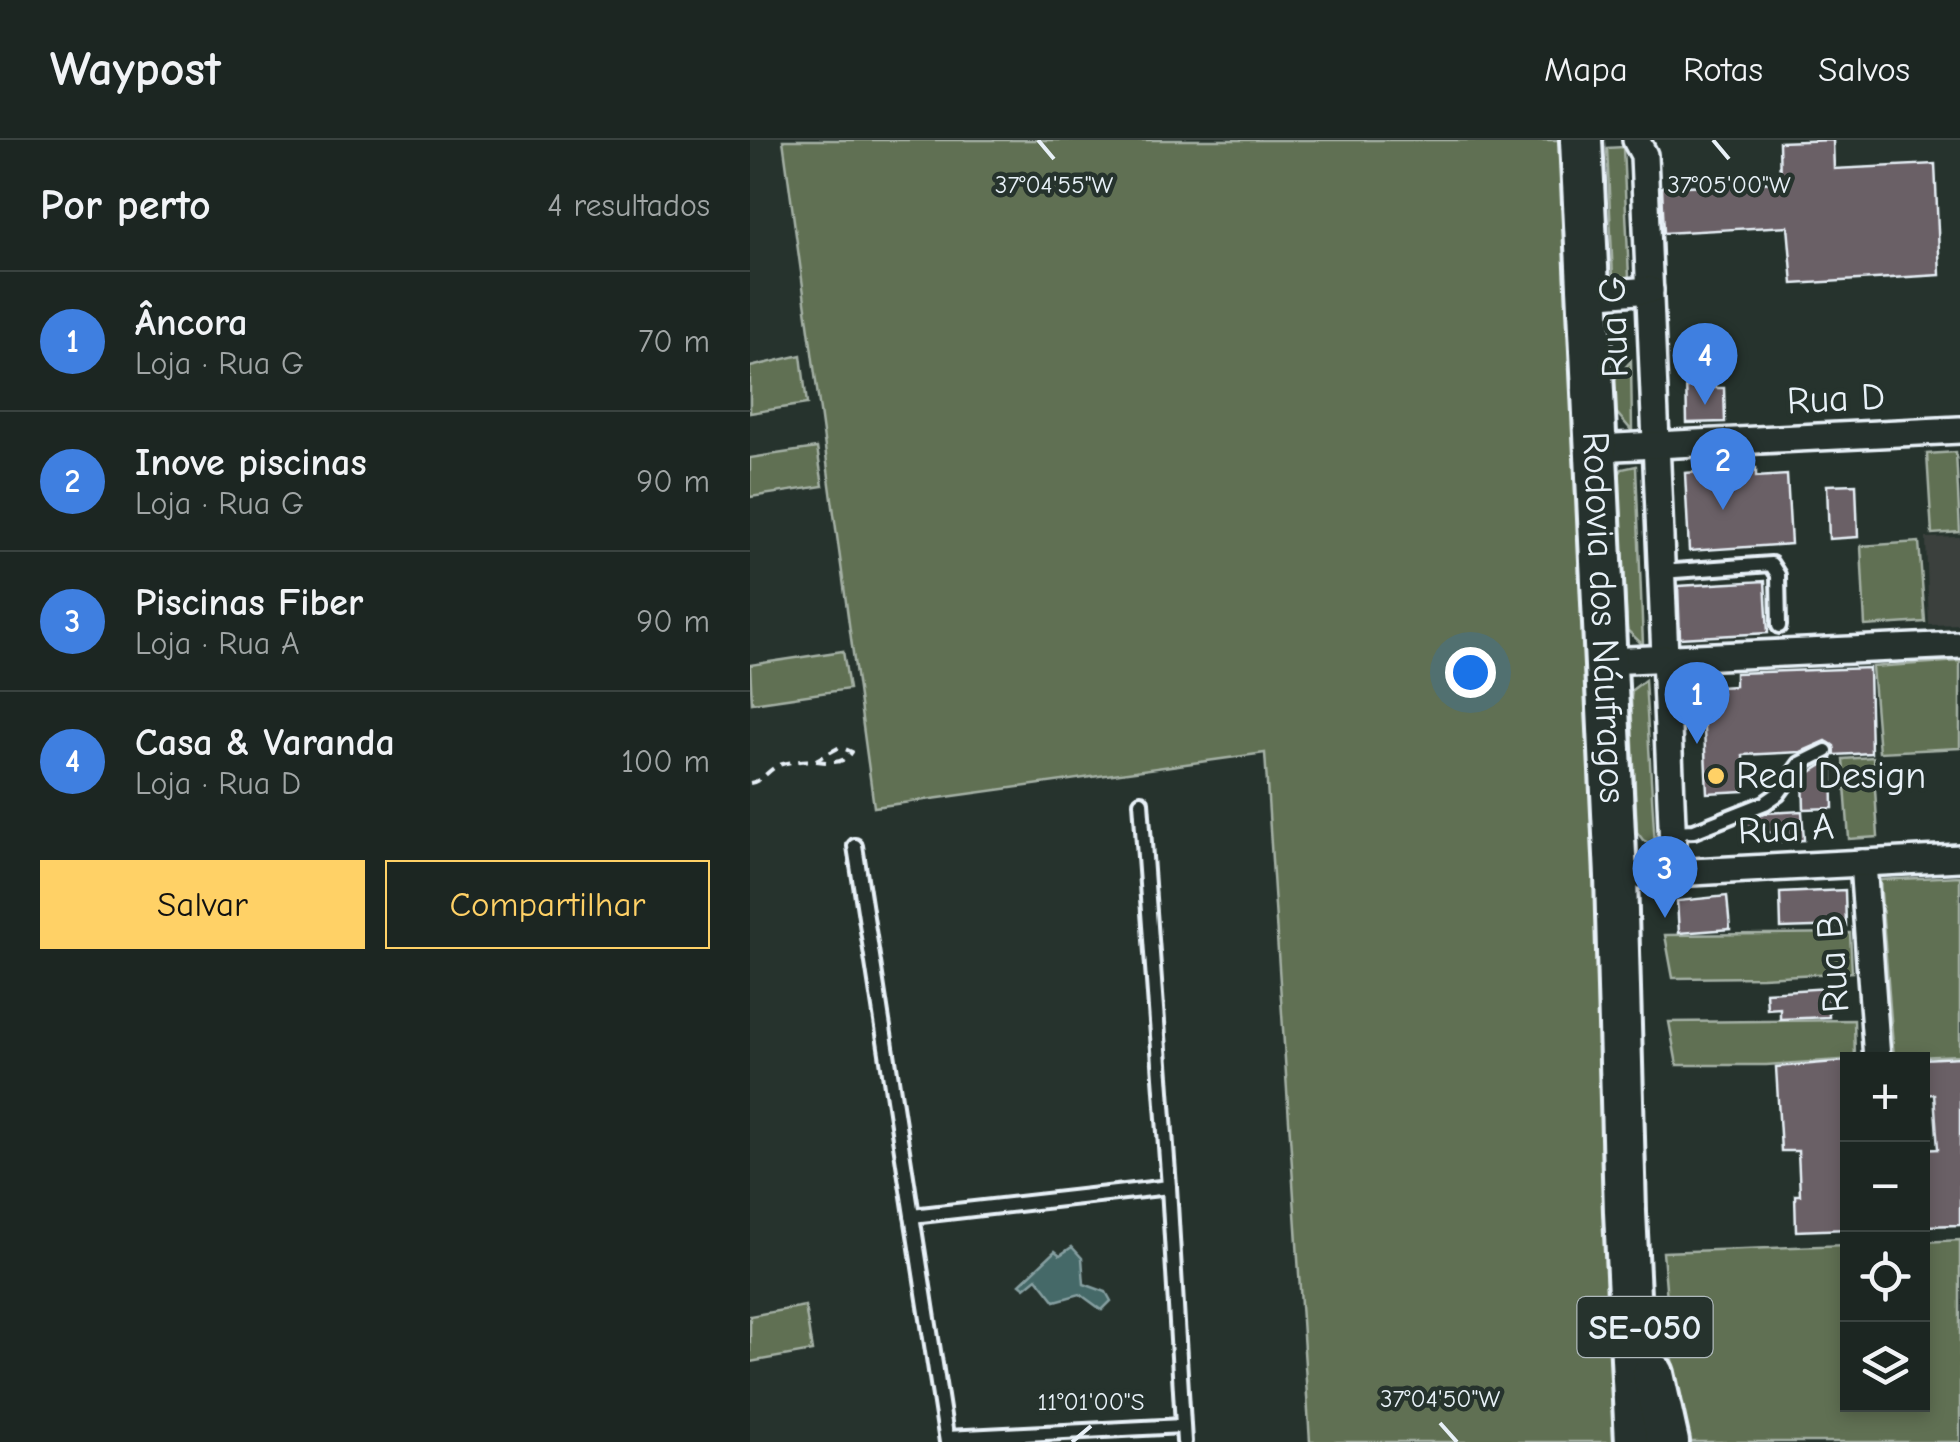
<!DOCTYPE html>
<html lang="pt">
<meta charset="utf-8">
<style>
body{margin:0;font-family:"Comic Neue",sans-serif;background:#252e2a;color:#f1f3f6}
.controls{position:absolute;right:30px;bottom:30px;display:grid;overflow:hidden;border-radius:0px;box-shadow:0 5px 15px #0003}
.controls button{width:90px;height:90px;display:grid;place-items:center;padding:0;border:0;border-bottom:2px solid #3a4340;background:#1c2622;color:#f1f3f6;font:50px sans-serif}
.you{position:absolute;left:720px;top:532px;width:35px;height:35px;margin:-25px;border:8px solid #fff;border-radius:50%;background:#1a73e8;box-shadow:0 0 0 15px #1a73e833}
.badge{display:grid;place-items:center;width:65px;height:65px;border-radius:50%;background:#ffd166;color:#fff;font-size:32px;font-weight:700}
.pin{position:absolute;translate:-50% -82px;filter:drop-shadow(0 2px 5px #0008)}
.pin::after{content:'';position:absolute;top:52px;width:35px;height:30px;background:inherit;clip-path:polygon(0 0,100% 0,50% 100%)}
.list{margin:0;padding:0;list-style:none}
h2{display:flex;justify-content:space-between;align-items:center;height:130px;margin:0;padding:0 40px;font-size:42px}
h2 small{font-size:32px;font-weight:400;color:#a0a5a5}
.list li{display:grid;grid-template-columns:65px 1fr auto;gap:30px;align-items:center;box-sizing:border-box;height:140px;padding:0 40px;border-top:2px solid #3a4340}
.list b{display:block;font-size:38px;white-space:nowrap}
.list p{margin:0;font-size:32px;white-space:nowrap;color:#a0a5a5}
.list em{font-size:32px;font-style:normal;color:#a0a5a5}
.actions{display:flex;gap:20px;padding:30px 40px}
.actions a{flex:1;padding:22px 0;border:2px solid #ffd166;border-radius:0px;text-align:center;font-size:35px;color:#ffd166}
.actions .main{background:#ffd166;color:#111}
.icon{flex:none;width:55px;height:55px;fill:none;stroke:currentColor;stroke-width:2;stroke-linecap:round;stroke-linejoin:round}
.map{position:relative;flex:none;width:1210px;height:1302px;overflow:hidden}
header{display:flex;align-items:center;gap:60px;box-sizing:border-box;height:140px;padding:0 50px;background:#1c2622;border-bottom:2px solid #3a4340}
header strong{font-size:48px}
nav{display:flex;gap:55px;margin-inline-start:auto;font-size:35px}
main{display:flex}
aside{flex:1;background:#1c2622}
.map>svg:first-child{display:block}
.built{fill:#3b413e}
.green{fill:#607052;stroke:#a4b0a5;stroke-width:2.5}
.water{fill:#446967;stroke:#869fa1;stroke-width:2.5}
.building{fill:#6b6166;stroke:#e8f1f8;stroke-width:2.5}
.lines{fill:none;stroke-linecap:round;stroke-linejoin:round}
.service-casing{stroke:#e8f1f8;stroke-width:20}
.minor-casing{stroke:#e8f1f8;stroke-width:32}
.primary-casing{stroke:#e8f1f8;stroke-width:48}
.path{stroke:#e8f1f8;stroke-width:4;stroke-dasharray:10 8;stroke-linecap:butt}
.service{stroke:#26332d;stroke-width:12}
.minor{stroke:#26332d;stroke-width:25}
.primary{stroke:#26332d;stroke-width:40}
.ticks{fill:none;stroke:#e8f1f8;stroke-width:4}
.poi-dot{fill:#ffd166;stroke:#26332d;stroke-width:4}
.labels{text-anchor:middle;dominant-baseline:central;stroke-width:9;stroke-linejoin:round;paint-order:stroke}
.shield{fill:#26332d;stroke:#aeb8bb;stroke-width:2.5}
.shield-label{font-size:35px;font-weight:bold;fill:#e8f1f8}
.street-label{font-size:38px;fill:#e8f1f8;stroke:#26332d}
.poi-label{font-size:38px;fill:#e8f1f8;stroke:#26332d;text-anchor:start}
.ticks-label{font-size:25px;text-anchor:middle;fill:#e8f1f8;stroke:#26332d;stroke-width:9;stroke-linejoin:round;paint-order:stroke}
</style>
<header>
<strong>Waypost</strong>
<nav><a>Mapa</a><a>Rotas</a><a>Salvos</a></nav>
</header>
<main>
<aside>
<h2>Por perto<small>4 resultados</small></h2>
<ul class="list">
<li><span class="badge" style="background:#3f7fe0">1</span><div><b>Âncora</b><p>Loja · Rua G</p></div><em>70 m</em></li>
<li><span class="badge" style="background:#3f7fe0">2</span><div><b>Inove piscinas</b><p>Loja · Rua G</p></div><em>90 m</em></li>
<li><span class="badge" style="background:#3f7fe0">3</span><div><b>Piscinas Fiber</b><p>Loja · Rua A</p></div><em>90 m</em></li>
<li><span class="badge" style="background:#3f7fe0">4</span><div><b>Casa &amp; Varanda</b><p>Loja · Rua D</p></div><em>100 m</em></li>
</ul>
<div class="actions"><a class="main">Salvar</a><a>Compartilhar</a></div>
</aside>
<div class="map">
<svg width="1210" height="1302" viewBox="0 0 1210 1302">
<rect width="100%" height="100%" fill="#26332d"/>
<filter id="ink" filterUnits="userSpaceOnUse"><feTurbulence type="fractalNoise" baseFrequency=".01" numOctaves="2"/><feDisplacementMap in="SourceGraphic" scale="20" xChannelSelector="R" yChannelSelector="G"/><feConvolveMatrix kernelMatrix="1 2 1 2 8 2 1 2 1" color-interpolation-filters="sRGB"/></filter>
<g filter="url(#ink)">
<!-- built -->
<polygon class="built" points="1210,397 1210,484 1179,485 1176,398"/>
<!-- green -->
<g class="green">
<polygon points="33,0 809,0 846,695 866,1302 560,1302 515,613 124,667"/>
<polygon points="873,7 879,137 863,138 857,8"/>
<polygon points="51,215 57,264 0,273 0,227"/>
<polygon points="881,221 882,291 865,271 864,240"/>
<polygon points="67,308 73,346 0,357 0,318"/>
<polygon points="1206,312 1210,392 1182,394 1177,314"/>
<polygon points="886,326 893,505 877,490 869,334 872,329"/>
<polygon points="1169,402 1175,482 1115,486 1111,406"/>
<polygon points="93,511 99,549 2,563 0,525"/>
<polygon points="1210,521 1210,608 1129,612 1122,527"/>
<polygon points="895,540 905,706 893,700 887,692 881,558 882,550"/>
<polygon points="1123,617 1128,697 1099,699 1093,619"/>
<polygon points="1210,736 1210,915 1144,918 1130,740"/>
<polygon points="1100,793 1102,832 1012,837 923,838 915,795"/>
<polygon points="1104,880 1105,919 1016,925 927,925 919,882"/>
<polygon points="1210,1100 1210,1302 932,1302 927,1279 913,1112 1097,1105 1098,1264 1172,1264 1173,1102"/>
<polygon points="55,1166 62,1211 0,1222 0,1176"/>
</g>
<!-- water -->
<polygon class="water" points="322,1107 332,1118 334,1144 356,1152 361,1161 352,1170 330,1154 305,1161 287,1138 275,1148 270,1144 305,1111 310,1115"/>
<!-- building -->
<g class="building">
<polygon points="1083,0 1084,29 1185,24 1190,135 1043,144 1038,86 914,93 912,47 1030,42 1029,2"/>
<polygon points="965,200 966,248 974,248 975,282 937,283 936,234 930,234 930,201"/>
<polygon points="1006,328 1006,337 1037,335 1041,404 939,411 935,333"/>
<polygon points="1106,344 1108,397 1079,399 1077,345"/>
<polygon points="1015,441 1018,493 930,498 928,446"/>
<polygon points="1119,528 1121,613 1085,615 1084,606 1076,601 1051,612 993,615 994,651 957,653 952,548 985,546 985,533"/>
<polygon points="1082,619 1083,668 1054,669 1053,637"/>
<polygon points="1052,671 1054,700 1024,702 1023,692 992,695 991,683 1016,673"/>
<polygon points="1095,750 1096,786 1031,788 1030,753"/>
<polygon points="977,756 980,789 929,793 927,761"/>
<polygon points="1078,848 1079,877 1030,879 1030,868 1017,869 1016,852"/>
<polygon points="1210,917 1210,1085 1172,1086 1172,1010 1188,1009 1184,954 1172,955 1172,919"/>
<polygon points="1097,921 1098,1089 1046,1091 1045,1055 1050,1055 1048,1011 1031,1011 1026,927"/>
</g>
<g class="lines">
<defs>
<g id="service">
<polyline points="911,432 1021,424 1028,435 1029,486"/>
<polyline points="391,662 419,1047 434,1302"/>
<polyline points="922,692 944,691 1015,663 1028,654 1050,624 1076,611"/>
<polyline points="105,706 197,1302"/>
<polyline points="162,1076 419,1047"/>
<polyline points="197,1298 433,1286"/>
</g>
<g id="minor">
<polyline points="886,0 894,15 924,732"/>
<polyline points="839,155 900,150"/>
<polyline points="846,308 1210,290"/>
<polyline points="856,521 1210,505"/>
<polyline points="1113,723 1127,919"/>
<polyline points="866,736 1210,718"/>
</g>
<g id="primary">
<path id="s1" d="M831 0 866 736 875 1072 886 1302"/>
<polyline points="903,1234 918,1302"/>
</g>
</defs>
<!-- service casing -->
<use href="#service" class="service-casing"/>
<!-- minor casing -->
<use href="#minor" class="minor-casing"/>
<!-- primary casing -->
<use href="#primary" class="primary-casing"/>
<!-- path -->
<path class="path" d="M0 643C13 641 16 632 27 626 33 623 43 622 50 621 68 618 90 630 102 612L90 607 66 620"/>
<!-- service -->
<use href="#service" class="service"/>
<!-- minor -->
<use href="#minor" class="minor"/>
<!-- primary -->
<use href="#primary" class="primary"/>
</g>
</g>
<!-- ticks -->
<path class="ticks" d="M288 0 304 19M963 0 979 19M690 1283 707 1302M322 1302 341 1286"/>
<!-- markers -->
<circle class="poi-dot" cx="966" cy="636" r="10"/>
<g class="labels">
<!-- shield labels -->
<rect class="shield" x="827.5" y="1157" width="135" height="60" rx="8"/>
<g class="shield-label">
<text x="895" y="1187">SE-050</text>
</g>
<!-- street labels -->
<g class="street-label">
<text transform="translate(864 187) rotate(-92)">Rua G</text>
<text transform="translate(1086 259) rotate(-3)">Rua D</text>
<text stroke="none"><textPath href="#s1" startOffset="478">Rodovia dos Náufragos</textPath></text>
<text transform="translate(1036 689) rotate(-3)">Rua A</text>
<text transform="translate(1083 824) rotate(-94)">Rua B</text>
</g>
<!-- poi labels -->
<g class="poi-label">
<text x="986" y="636">Real Design</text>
</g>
</g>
<g class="ticks-label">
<text x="304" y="53">37°04'55"W</text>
<text x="979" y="53">37°05'00"W</text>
<text x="690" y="1267">37°04'50"W</text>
<text x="341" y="1270">11°01'00"S</text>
</g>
</svg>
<div class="controls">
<button>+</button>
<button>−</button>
<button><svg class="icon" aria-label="locate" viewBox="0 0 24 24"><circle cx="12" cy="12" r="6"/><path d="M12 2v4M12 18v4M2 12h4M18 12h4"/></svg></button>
<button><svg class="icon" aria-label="layers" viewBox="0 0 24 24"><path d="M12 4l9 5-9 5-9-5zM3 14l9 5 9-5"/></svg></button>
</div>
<div class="you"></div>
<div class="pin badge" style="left:947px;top:604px;background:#3f7fe0">1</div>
<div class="pin badge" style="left:973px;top:370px;background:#3f7fe0">2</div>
<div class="pin badge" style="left:915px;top:778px;background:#3f7fe0">3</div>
<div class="pin badge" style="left:955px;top:265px;background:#3f7fe0">4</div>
</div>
</main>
